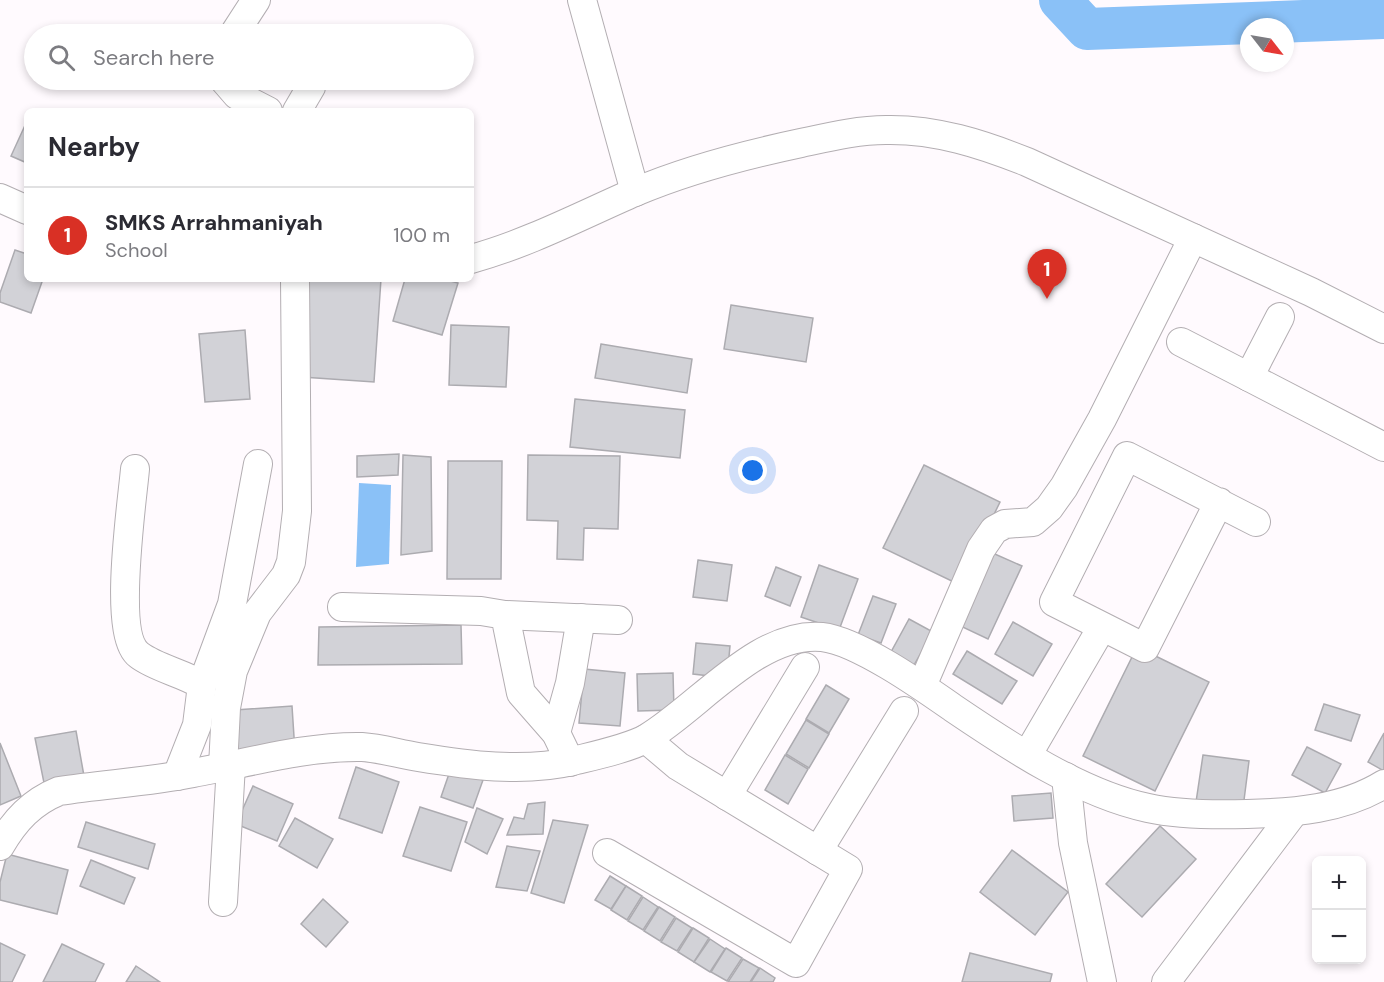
<!DOCTYPE html>
<meta charset="utf-8">
<style>
body{margin:0;font-family:"DM Sans",sans-serif;background:#f2f2f3;color:#2b2b33}
.controls{position:absolute;right:18px;bottom:18px;display:grid;overflow:hidden;border-radius:9px;box-shadow:0 3px 9px #0003}
.controls button{width:54px;height:54px;display:grid;place-items:center;padding:0;border:0;border-bottom:2px solid #e1e1e2;background:#fff;color:#2b2b33;font:30px sans-serif}
.compass{position:absolute;left:1240px;top:18px;width:54px;height:54px;border-radius:50%;background:#fff;box-shadow:0 3px 9px #0003;rotate:121deg}
.you{position:absolute;left:753px;top:471px;width:21px;height:21px;margin:-15px;border:4px solid #fff;border-radius:50%;background:#1a73e8;box-shadow:0 0 0 9px #1a73e833}
.badge{display:grid;place-items:center;width:39px;height:39px;border-radius:50%;background:#d93025;color:#fff;font-size:20px;font-weight:700}
.pin{position:absolute;translate:-50% -50px;filter:drop-shadow(0 2px 3px #0008)}
.pin::after{content:'';position:absolute;top:32px;width:21px;height:18px;background:inherit;clip-path:polygon(0 0,100% 0,50% 100%)}
.list{margin:0;padding:0;list-style:none}
h2{display:flex;justify-content:space-between;align-items:center;height:78px;margin:0;padding:0 24px;font-size:26px}
h2 small{font-size:20px;font-weight:400;color:#7c7c81}
.list li{display:grid;grid-template-columns:39px 1fr auto;gap:18px;align-items:center;box-sizing:border-box;height:96px;padding:0 24px;border-top:2px solid #e1e1e2}
.list b{display:block;font-size:22px;white-space:nowrap}
.list p{margin:0;font-size:20px;white-space:nowrap;color:#7c7c81}
.list em{font-size:20px;font-style:normal;color:#7c7c81}
.icon{flex:none;width:33px;height:33px;fill:none;stroke:currentColor;stroke-width:2;stroke-linecap:round;stroke-linejoin:round}
.map{position:relative;flex:none;width:1384px;height:982px;overflow:hidden}
.search{position:absolute;background:#fff;box-shadow:0 3px 9px #0003;left:24px;top:24px;width:450px;height:66px;display:flex;align-items:center;gap:15px;box-sizing:border-box;padding:0 21px;border-radius:33px;color:#7c7c81;font-size:22px}
.panel{position:absolute;background:#fff;box-shadow:0 3px 9px #0003;left:24px;top:108px;width:450px;height:174px;border-radius:9px}
.map>svg:first-child{display:block}
.water{fill:#8ac1f7}
.lines{fill:none;stroke-linecap:round;stroke-linejoin:round}
.river{stroke:#8ac1f7;stroke-width:42}
.building{fill:#d2d2d7;stroke:#acabb0;stroke-width:1.5}
.minor-casing{stroke:#b3aeb2;stroke-width:30}
.minor{stroke:#fff;stroke-width:28}
</style>
<div class="map">
<svg width="1384" height="982" viewBox="0 0 1384 982">
<rect width="100%" height="100%" fill="#fffafe"/>
<!-- water -->
<polygon class="water" points="359,483 391,485 389,564 356,567"/>
<g class="lines">
<!-- river -->
<polyline class="river" points="1060,0 1087,29 1384,18"/>
</g>
<!-- building -->
<g class="building">
<polygon points="27,121 27,163 11,156"/>
<polygon points="15,250 27,254 27,279 43,279 31,313 0,302 0,293"/>
<polygon points="309,279 381,279 374,382 302,377"/>
<polygon points="405,279 443,279 458,283 442,335 393,321"/>
<polygon points="731,305 813,318 806,362 724,349"/>
<polygon points="451,325 509,327 506,387 449,385"/>
<polygon points="245,330 250,399 205,402 199,334"/>
<polygon points="601,344 692,359 687,393 595,378"/>
<polygon points="575,399 685,410 680,458 570,447"/>
<polygon points="399,454 398,475 357,477 357,456"/>
<polygon points="403,455 431,457 432,551 401,555"/>
<polygon points="528,455 620,456 618,529 584,528 583,560 557,559 558,521 527,520"/>
<polygon points="448,461 502,461 501,579 447,579"/>
<polygon points="924,465 1000,502 960,585 883,548"/>
<polygon points="988,551 1022,566 988,639 954,623"/>
<polygon points="698,560 732,565 727,601 693,597"/>
<polygon points="819,565 858,579 839,630 801,617"/>
<polygon points="776,567 801,577 790,606 765,596"/>
<polygon points="873,596 896,604 881,643 858,635"/>
<polygon points="909,619 933,632 914,665 891,652"/>
<polygon points="1013,622 1052,644 1033,676 995,654"/>
<polygon points="461,625 462,664 318,665 319,627"/>
<polygon points="696,643 730,646 727,678 693,674"/>
<polygon points="1137,647 1209,682 1155,791 1083,756"/>
<polygon points="967,651 1017,681 1002,704 953,674"/>
<polygon points="584,669 625,673 620,726 579,723"/>
<polygon points="673,673 674,710 638,711 637,674"/>
<polygon points="826,685 849,699 829,733 806,719"/>
<polygon points="1324,704 1360,715 1351,741 1315,730"/>
<polygon points="292,706 295,752 238,756 235,710"/>
<polygon points="806,720 829,734 809,768 786,754"/>
<polygon points="76,731 84,776 44,783 35,738"/>
<polygon points="1384,733 1384,771 1368,762"/>
<polygon points="0,743 21,796 0,805"/>
<polygon points="1307,747 1341,764 1325,793 1292,775"/>
<polygon points="785,755 808,769 788,804 765,790"/>
<polygon points="1203,755 1249,761 1243,808 1196,802"/>
<polygon points="356,767 399,782 382,833 339,818"/>
<polygon points="451,768 483,780 473,808 441,797"/>
<polygon points="253,786 293,804 277,841 236,824"/>
<polygon points="1051,793 1053,818 1014,821 1012,796"/>
<polygon points="545,802 543,834 507,835 514,817 524,819 528,804"/>
<polygon points="420,807 467,822 451,871 403,856"/>
<polygon points="477,808 503,819 487,854 465,842"/>
<polygon points="295,818 333,839 317,868 279,846"/>
<polygon points="553,820 588,825 564,903 531,893"/>
<polygon points="86,822 155,844 148,869 78,847"/>
<polygon points="1160,826 1196,859 1142,917 1106,884"/>
<polygon points="507,846 540,851 527,891 496,887"/>
<polygon points="1012,850 1068,892 1035,935 980,892"/>
<polygon points="7,854 68,870 57,914 0,900 0,882"/>
<polygon points="91,860 135,878 124,904 80,886"/>
<polygon points="610,876 626,886 611,909 595,900"/>
<polygon points="626,886 642,896 627,920 611,910"/>
<polygon points="643,897 658,907 643,930 628,921"/>
<polygon points="323,899 348,922 326,947 301,924"/>
<polygon points="659,907 675,917 660,941 644,931"/>
<polygon points="676,918 692,928 677,951 661,942"/>
<polygon points="693,928 709,938 694,962 678,952"/>
<polygon points="710,939 725,949 710,972 694,962"/>
<polygon points="0,943 25,955 12,982 0,982"/>
<polygon points="62,944 104,964 95,982 43,982"/>
<polygon points="726,948 742,958 727,981 711,972"/>
<polygon points="970,953 1052,974 1050,982 962,982"/>
<polygon points="743,959 759,968 750,982 728,982"/>
<polygon points="136,966 160,982 126,982"/>
<polygon points="760,968 775,978 773,982 751,982"/>
</g>
<g class="lines">
<defs>
<g id="minor">
<polyline points="582,0 635,192"/>
<polyline points="234,34 256,0"/>
<polyline points="224,80 237,95 268,111"/>
<polyline points="297,111 311,87"/>
<polyline points="0,198 27,210"/>
<path d="M471 259C529 243 580 216 635 192 689 169 744 155 801 143 829 137 858 130 886 130 936 129 982 144 1027 162L1311 292 1384 329"/>
<polyline points="1280,317 1249,377 1384,447"/>
<polyline points="1181,342 1249,377"/>
<path d="M135 469C132 504 112 635 139 655 156 668 183 673 202 685L197 725 177 776"/>
<polyline points="1219,502 1145,648 1054,602 1127,456 1256,522"/>
<polyline points="342,607 481,611 505,615 521,693 556,733 570,762"/>
<polyline points="505,615 618,620"/>
<polyline points="202,685 232,604 258,464"/>
<polyline points="922,686 981,549 994,530 1005,524 1033,522 1049,508 1064,487 1102,419 1193,238"/>
<polyline points="556,733 570,683 581,618"/>
<polyline points="1028,754 1102,627"/>
<polyline points="223,767 226,708 233,671 257,613 286,575 291,562 297,511 295,279"/>
<polyline points="1066,777 1073,843 1102,982"/>
<polyline points="727,796 805,667"/>
<path d="M0 846C15 820 32 802 59 791 104 784 149 782 193 773 248 763 305 746 362 747 380 748 399 754 418 757 467 765 523 773 573 761 593 756 630 748 647 738 699 707 758 631 822 637 858 641 923 687 953 708 1009 746 1081 794 1148 808 1180 815 1214 815 1247 814 1293 813 1344 809 1384 784"/>
<polyline points="818,851 904,711"/>
<polyline points="607,853 796,963 848,869 678,766 646,739"/>
<polyline points="223,902 231,765"/>
<polyline points="1166,982 1294,812"/>
</g>
</defs>
<!-- minor casing -->
<use href="#minor" class="minor-casing"/>
<!-- minor -->
<use href="#minor" class="minor"/>
</g>
</svg>
<div class="controls">
<button>+</button>
<button>−</button>
</div>
<svg class="compass" viewBox="-18 -18 36 36"><path d="M0-13l5 13h-10z" fill="#e53935"/><path d="M0 13l5-13h-10z" fill="#7c7c81"/></svg>
<div class="you"></div>
<div class="pin badge" style="left:1047px;top:299px">1</div>
<div class="search"><svg class="icon" aria-label="search" viewBox="0 0 24 24"><circle cx="10" cy="10" r="6"/><path d="M15 15l6 6"/></svg>Search here</div>
<section class="panel">
<h2>Nearby<small></small></h2>
<ul class="list">
<li><span class="badge">1</span><div><b>SMKS Arrahmaniyah</b><p>School</p></div><em>100 m</em></li>
</ul>
</section>
</div>
